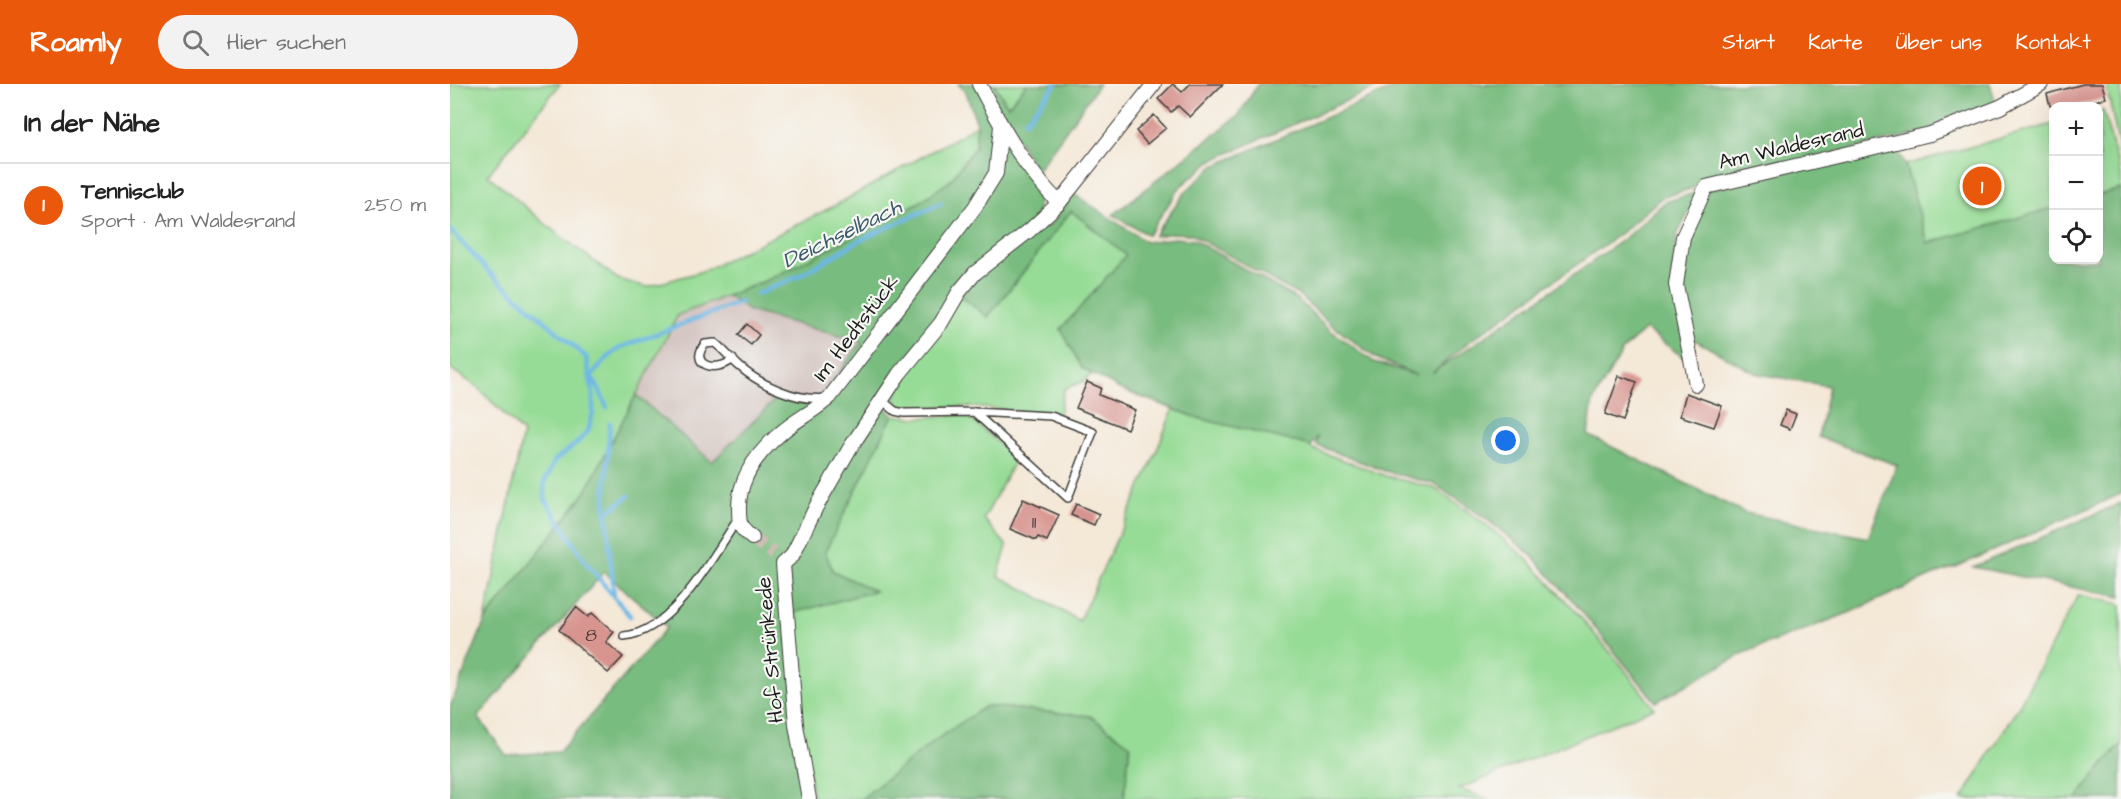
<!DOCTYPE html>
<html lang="de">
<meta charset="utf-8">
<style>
body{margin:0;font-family:"Architects Daughter",sans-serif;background:#f2f2f2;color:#222}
.controls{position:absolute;right:18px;top:18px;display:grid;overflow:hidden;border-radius:12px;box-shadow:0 6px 24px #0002}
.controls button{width:54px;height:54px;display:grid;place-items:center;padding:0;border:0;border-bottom:2px solid #e0e0e0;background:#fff;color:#222;font:30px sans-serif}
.you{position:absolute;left:1056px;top:357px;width:21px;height:21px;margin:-15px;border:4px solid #fff;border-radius:50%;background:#1a73e8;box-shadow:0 0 0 9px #1a73e833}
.badge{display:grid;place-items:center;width:39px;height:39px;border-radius:50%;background:#ea580c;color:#fff;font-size:20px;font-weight:700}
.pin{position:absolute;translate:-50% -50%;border:3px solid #fff;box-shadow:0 2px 6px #0006}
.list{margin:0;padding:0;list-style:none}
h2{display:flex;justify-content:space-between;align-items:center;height:78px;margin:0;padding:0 24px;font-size:26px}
h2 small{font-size:20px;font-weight:400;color:#767676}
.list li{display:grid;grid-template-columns:39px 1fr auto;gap:18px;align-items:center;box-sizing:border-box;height:84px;padding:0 24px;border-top:2px solid #e0e0e0}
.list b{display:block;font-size:22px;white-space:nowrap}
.list p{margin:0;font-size:20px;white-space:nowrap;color:#767676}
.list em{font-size:20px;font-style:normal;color:#767676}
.icon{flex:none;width:33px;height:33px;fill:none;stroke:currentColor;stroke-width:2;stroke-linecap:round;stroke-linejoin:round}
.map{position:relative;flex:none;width:1671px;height:715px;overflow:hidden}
header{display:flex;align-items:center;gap:36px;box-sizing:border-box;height:84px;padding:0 30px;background:#ea580c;color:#fff}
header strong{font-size:28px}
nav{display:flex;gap:33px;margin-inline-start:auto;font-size:21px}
.search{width:420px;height:54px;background:#f2f2f2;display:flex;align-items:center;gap:15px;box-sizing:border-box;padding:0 21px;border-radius:33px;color:#767676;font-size:22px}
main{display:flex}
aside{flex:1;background:#fff}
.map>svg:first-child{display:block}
.industrial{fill:#d0c0bc}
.green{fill:#97dc96;stroke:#5a7c59;stroke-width:1.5}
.forest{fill:#79bc7f;stroke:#4a6c4e;stroke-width:1.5;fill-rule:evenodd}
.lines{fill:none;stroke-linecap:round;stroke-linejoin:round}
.stream{stroke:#6cb7e5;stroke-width:4.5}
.building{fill:#d89590}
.street-tunnel{stroke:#c9bfb2;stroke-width:14;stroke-dasharray:14 7;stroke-linecap:butt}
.lane-casing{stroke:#3c3b38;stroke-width:10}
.street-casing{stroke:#3c3b38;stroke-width:16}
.lane{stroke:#fff;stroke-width:7}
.street{stroke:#fff;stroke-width:14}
.labels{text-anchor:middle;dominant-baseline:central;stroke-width:4.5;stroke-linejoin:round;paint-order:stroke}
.number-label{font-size:18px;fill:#4b3a39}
.street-label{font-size:21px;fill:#1c1c1c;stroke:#f6f6f2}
.water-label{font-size:22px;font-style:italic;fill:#3c5a6c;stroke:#f6f6f2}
</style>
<header>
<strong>Roamly</strong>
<div class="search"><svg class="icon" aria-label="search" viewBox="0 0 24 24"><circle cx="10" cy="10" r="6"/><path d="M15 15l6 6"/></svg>Hier suchen</div>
<nav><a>Start</a><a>Karte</a><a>Über uns</a><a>Kontakt</a></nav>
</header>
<main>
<aside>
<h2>In der Nähe<small></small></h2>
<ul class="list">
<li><span class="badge">1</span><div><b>Tennisclub</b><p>Sport · Am Waldesrand</p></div><em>250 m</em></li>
</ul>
</aside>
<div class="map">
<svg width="1671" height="715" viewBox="0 0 1671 715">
<rect width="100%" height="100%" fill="#f6f6f2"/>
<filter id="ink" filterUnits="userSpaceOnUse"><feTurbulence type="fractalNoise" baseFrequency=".0167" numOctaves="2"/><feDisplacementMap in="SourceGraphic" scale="12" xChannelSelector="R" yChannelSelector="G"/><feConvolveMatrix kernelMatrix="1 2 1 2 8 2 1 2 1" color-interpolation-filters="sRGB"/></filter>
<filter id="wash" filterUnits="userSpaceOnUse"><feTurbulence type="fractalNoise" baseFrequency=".008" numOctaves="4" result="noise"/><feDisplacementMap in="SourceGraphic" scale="24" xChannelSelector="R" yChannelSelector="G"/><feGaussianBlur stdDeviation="1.35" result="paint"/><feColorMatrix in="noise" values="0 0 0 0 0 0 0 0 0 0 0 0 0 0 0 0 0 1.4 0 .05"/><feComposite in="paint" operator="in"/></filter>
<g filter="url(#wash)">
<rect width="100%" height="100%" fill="#f4e8d7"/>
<!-- industrial -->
<polygon class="industrial" points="277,212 299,227 413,258 366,320 329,312 262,378 186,311 228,231"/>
<!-- green -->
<g class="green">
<polygon points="0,0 110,0 38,91 105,148 168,195 197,203 256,186 386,121 509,52 527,40 525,63 500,97 468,119 320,195 228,231 135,409 35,537 73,349 27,303 0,284"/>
<polygon points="544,0 577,0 558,22"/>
<polygon points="1656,0 1671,0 1671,72"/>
<polygon points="1653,27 1671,91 1671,105 1649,111 1649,28"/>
<polygon points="1603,40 1603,124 1478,159 1455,81"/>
<path d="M621 127 677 171 611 245 632 284 642 290 634 297 614 305 609 330 522 323H450L444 315C460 278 487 245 510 212L538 233Z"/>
<polygon points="723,325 748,334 859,361 863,365 936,392 984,404 1034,439 1077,475 1119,520 1172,582 1204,624 1009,705 1039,715 674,715 680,661 640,632 537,622 487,655 411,715 371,715 363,713 350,637 346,528 424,507 383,487 375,468 443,331 467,334 509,331 520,334 566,374 534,435 557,462 548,492 579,508 629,537 703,376"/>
<polygon points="1628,511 1671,520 1671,661 1648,687 1627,715 1512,715 1570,620"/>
</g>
<!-- forest -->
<g class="forest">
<path d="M508 0H526L590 113 588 125 580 141 520 188 430 312 436 324 443 331 375 468 383 487 425 507 346 528H335L355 715H0V623L35 537 135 409 186 311 262 378 329 312 366 320 412 258 299 227 277 212 320 195 468 119 500 97 525 63 527 40 516 8ZM154 488 217 543 109 668 56 671 28 633Z"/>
<polygon points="533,0 544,0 558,22 577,0 649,0 587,87"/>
<polygon points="808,0 934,0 761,77 730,103 698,151 663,131 789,31"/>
<polygon points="953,0 1540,0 1547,22 1479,47 1256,100 1211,114 1171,149 1024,254 982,289 1124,191 1176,153 1215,118 1249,108 1227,151 1222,192 1237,276 1195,245 1173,266 1143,317 1138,351 1295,429 1418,454 1447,381 1368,353 1379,302 1305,289 1243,255 1231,202 1236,154 1258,106 1445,62 1455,81 1478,159 1603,124 1604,176 1648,176 1649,111 1671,105 1671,410 1506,483 1488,489 1401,528 1294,569 1206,618 1122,516 1080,470 1035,434 984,400 935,387 866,361 868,352 861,362 748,334 670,305 632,284 611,245 676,171 621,127 538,233 510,212 526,194 554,170 586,146 599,142 624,110 696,158 725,154 744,156 847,215 880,246 924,278 966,291 926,274 883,242 850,212 741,150 724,149 704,152 736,107 764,82"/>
<polygon points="1671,419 1671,513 1523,483"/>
<polygon points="536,622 640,632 680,661 674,715 411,715 487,655"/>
<polygon points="1671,661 1671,715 1627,715 1648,687"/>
</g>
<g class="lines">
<!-- stream -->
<g class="stream">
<polyline points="575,37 606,0"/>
<polyline points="0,146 42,191 136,273 143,310 143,329 138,347 126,360 105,376 94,399 95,415 137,480 180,532"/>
<polyline points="307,210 351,191 408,157 491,119"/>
<polyline points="157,324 149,305 141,293 155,276 169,264 291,218"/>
<polyline points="160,339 155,414 164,513"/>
<polyline points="156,429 179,412"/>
</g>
</g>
<g id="blocks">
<!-- building -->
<g class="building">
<polygon points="723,0 732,8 740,0 773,0 740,33 728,22 721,28 708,15"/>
<polygon points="1633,0 1652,0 1656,14 1626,22 1600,22 1597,10"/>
<polygon points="704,31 716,44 697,60 686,47"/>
<polygon points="297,240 309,251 301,261 288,251"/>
<polygon points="1169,292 1187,298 1173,337 1155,330"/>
<polygon points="637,298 651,304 649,311 685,326 677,345 626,324"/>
<polygon points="1236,309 1272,322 1264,343 1230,332"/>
<polygon points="1336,326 1346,330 1340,345 1330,341"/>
<polygon points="573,415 609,431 597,457 588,453 586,456 560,445"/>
<polygon points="626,420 649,430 644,441 621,431"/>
<polygon points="126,523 138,533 142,529 164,548 156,558 173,573 158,589 109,546"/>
</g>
</g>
</g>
<g filter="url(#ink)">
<use href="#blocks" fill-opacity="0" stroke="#3c3b38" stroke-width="1.5"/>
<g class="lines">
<!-- street-tunnel -->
<polyline class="street-tunnel" points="302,454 324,469"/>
<defs>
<g id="lane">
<path d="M283 275C266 290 238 281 255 260L265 259C274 266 280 274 289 282 309 300 347 318 375 314"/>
<polyline points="433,317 445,327 454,329 524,328 601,332 643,348 618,414 524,328"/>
<path d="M174 552C223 548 263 472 288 435"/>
</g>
<g id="street">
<path d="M529 0C551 43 575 84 609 119L704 0"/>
<polyline points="1246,300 1226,201 1233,153 1256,103 1480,50 1550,23 1591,0"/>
<path d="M302 454C299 451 294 447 292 444 289 439 289 432 289 426 288 394 308 368 332 348 347 335 365 327 380 313L525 123 546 89 551 42"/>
<polyline points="359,715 346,641 333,480 342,472 366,423 400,364 449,290 491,239 509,208 525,189 580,146 609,119"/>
</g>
</defs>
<!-- lane casing -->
<use href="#lane" class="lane-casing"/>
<!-- street casing -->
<use href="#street" class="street-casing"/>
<!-- lane -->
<use href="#lane" class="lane"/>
<!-- street -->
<use href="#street" class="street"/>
</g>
</g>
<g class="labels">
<!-- number labels -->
<g class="number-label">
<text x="584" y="438">11</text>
<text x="141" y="551">8</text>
</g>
<!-- street labels -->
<g class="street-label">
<text transform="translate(1341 62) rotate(-13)">Am Waldesrand</text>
<text transform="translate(406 244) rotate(-53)">Im Hedtstück</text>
<text transform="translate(320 566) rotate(-95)">Hof Strünkede</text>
</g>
<!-- water labels -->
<g class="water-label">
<text transform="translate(392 150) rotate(-26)">Deichselbach</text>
</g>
</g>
</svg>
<div class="controls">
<button>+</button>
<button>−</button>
<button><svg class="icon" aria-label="locate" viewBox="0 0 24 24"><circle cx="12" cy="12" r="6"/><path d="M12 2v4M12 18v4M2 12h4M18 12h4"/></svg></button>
</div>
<div class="you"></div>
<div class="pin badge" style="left:1532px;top:102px">1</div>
</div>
</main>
